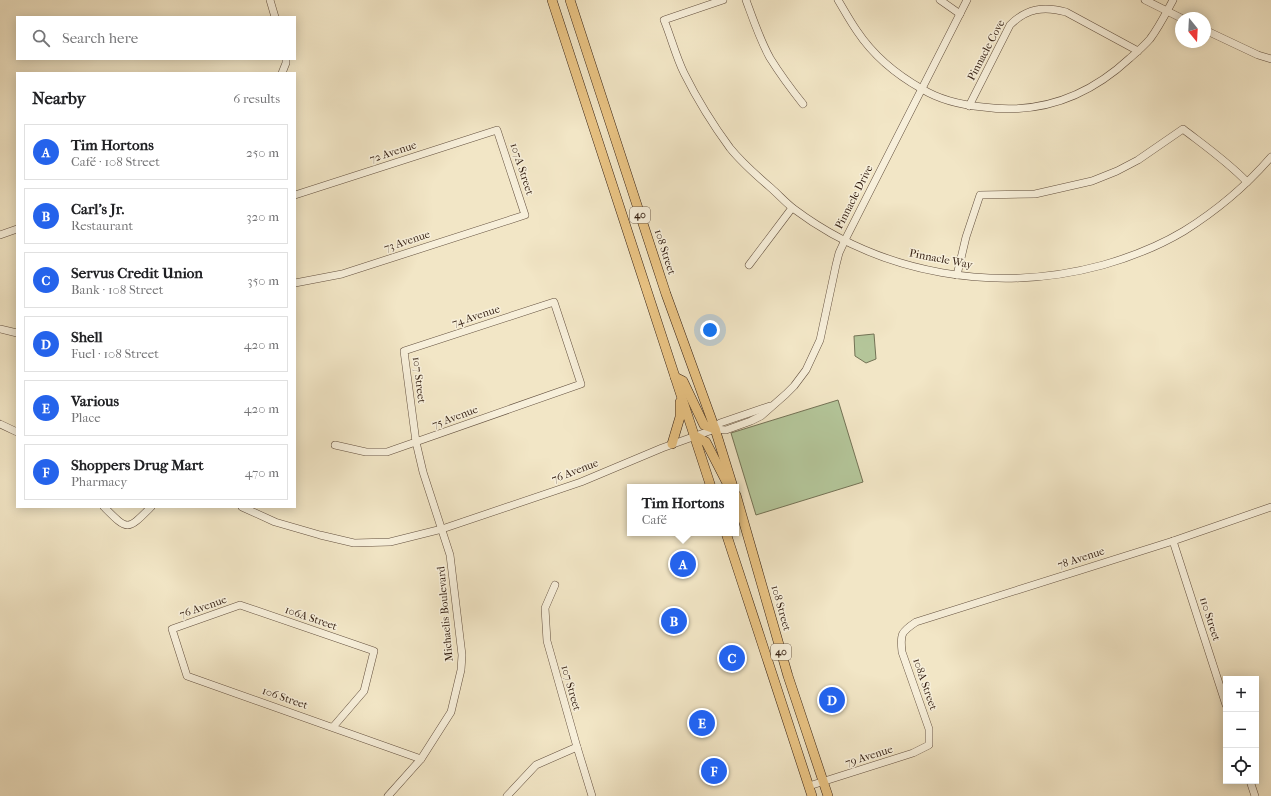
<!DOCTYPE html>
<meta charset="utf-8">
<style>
body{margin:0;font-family:"IM FELL French Canon",serif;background:#f6f6f6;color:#202124}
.controls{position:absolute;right:12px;bottom:12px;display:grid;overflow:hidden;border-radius:0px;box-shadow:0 2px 10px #0003}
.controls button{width:36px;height:36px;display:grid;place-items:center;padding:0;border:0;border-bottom:1px solid #e0e0e0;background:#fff;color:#202124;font:20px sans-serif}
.compass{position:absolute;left:1175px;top:12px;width:36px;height:36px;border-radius:50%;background:#fff;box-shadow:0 2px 10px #0003;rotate:162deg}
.you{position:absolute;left:710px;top:330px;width:14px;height:14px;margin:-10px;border:3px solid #fff;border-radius:50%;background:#1a73e8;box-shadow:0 0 0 6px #1a73e833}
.badge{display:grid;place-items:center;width:26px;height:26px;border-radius:50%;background:#2563eb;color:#fff;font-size:13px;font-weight:700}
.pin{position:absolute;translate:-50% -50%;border:2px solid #fff;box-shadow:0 1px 4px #0006}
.popup{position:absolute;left:627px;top:484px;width:112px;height:52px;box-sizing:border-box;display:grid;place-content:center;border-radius:0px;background:#fff;filter:drop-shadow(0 1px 3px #0005);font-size:13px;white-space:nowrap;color:#757577}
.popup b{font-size:15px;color:#202124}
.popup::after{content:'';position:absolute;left:50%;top:100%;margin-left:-8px;border:8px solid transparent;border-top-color:#fff}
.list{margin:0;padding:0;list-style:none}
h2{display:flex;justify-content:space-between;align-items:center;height:52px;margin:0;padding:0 16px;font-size:17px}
h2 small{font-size:13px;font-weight:400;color:#757577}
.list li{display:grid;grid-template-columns:26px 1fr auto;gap:12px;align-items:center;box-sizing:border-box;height:56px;margin:0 8px 8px;padding:0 8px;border:1px solid #e0e0e0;border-radius:0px}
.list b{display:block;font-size:15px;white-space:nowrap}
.list p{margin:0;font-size:13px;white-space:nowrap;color:#757577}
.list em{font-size:13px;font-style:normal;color:#757577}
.icon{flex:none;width:22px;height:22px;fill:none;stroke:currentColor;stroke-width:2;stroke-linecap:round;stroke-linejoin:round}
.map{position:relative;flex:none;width:1271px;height:796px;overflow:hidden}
.search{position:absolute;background:#fff;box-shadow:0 2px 10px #0003;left:16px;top:16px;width:280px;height:44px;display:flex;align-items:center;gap:10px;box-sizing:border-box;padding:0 14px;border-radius:0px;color:#757577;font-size:15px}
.panel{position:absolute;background:#fff;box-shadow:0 2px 10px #0003;left:16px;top:72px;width:280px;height:436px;border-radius:0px}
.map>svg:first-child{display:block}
.green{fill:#b4c69a;stroke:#737255}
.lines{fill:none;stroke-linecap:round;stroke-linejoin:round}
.minor-casing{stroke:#624f3e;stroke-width:8}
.major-casing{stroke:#321d10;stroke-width:10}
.minor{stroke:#f7efda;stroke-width:7}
.major{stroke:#e9c383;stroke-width:9}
.labels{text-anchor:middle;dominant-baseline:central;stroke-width:3;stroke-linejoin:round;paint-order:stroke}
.shield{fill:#f7efda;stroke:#6d5c4d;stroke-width:1}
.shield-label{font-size:10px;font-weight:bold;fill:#321d10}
.street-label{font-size:11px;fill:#321d10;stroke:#f7efda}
</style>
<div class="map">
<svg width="1271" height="796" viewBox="0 0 1271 796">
<rect width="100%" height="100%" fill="#f2e6c6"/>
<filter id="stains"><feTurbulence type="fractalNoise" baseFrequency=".005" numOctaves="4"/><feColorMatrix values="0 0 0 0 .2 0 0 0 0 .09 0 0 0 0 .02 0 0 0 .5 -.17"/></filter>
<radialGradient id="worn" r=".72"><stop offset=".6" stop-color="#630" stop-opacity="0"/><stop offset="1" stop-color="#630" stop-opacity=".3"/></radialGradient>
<!-- green -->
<g class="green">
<polygon points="874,334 876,359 866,363 855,356 854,336"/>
<polygon points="838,400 863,482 756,515 731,433"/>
</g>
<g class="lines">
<defs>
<g id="minor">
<polyline points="270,0 275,17"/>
<path d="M723 0 664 20C671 37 676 57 684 73 697 99 713 125 730 148 742 163 757 176 771 188 779 195 786 203 794 209 882 275 997 294 1103 265 1131 257 1159 246 1184 231 1216 211 1246 186 1271 157"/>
<path d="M746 0C753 19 760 40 770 58 780 74 791 89 803 104"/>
<path d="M838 0C844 10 850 21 857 31 873 55 897 75 922 89 940 100 962 105 983 107 1040 115 1088 97 1130 58 1137 52 1144 46 1150 39 1159 27 1166 13 1173 0"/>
<polyline points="940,0 960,14"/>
<polyline points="1145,0 1181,18"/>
<polyline points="1205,30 1258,55 1271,59"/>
<polyline points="282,73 286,63 286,59"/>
<path d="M969 106 1010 25C1027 8 1044 6 1066 12L1138 51"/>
<polyline points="295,195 497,130 525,215 342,274 295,283"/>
<polyline points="0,235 17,229"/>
<polyline points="749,265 792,208"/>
<path d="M957 275 966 237 980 195 1035 194 1092 181 1117 171 1138 160 1183 129C1205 146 1228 162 1247 182"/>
<polyline points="0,329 17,333"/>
<polyline points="0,424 17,432"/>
<polyline points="715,429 720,423 770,406"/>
<polyline points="335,445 366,452 387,452 581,384 554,302 404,351 416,442 423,472 450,555 462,655 461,670 451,712 421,759 388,796"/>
<path d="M104 507C128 531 127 531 151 507"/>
<polyline points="242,507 275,522 320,535 354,543 390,542 442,529 581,482 662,448 715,429 726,430 751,421 761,416 786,394 794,386 806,370 820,340 836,265 839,253 845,240 967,0"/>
<polyline points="1173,541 1226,705"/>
<polyline points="555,585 545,608 547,641 577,747 592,796"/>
<polyline points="333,727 364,691 374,651 240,605 172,629 187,676 421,759"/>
<polyline points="1250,781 1255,796"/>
<path d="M809 786 913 753 929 745V729L902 652C900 634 901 632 916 622L1173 541 1271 507"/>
<polyline points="507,796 536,765 577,747"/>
</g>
<g id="major">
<polyline points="552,0 711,487"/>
<polyline points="570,0 666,294 715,429 733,487"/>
<polyline points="675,377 683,381 704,425 715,429"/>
<polyline points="695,436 706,442 727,483"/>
<polyline points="672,444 680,417 680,402"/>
<polyline points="736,495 788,676 828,796"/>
<polyline points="726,533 812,796"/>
</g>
</defs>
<!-- minor casing -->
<use href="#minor" class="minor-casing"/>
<!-- major casing -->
<use href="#major" class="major-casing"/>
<!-- minor -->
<use href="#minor" class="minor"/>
<!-- major -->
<use href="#major" class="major"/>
</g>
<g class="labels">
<!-- shield labels -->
<g class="shield">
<rect x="630" y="207" width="20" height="16" rx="3"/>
<rect x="771" y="644" width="20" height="16" rx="3"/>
</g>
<g class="shield-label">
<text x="640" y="215">40</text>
<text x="781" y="652">40</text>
</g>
<!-- street labels -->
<g class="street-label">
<text transform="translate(986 50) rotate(-62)">Pinnacle Cove</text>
<text transform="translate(393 152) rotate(-18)">72 Avenue</text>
<text transform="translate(522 169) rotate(72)">107A Street</text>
<text transform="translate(854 197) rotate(-63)">Pinnacle Drive</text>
<text transform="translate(407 241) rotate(-18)">73 Avenue</text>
<text transform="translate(665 252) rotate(72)">108 Street</text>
<text transform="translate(941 259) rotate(11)">Pinnacle Way</text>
<text transform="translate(476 316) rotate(-18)">74 Avenue</text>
<text transform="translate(419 380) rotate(83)">107 Street</text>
<text transform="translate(455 417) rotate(-20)">75 Avenue</text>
<text transform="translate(575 471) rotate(-21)">76 Avenue</text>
<text transform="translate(1081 558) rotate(-18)">78 Avenue</text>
<text transform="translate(203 607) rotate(-19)">76 Avenue</text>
<text transform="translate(781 608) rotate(74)">108 Street</text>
<text transform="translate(445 614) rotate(-95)">Michaelis Boulevard</text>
<text transform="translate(311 618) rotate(19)">106A Street</text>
<text transform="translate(1210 619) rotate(72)">110 Street</text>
<text transform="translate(925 684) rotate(71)">108A Street</text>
<text transform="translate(571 688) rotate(74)">107 Street</text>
<text transform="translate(285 698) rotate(19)">106 Street</text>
<text transform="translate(869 756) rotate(-17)">79 Avenue</text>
</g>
</g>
<rect width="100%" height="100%" filter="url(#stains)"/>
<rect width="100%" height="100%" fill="url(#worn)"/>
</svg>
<div class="controls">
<button>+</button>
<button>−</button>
<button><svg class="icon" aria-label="locate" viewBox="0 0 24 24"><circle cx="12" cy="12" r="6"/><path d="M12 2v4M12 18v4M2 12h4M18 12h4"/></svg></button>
</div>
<svg class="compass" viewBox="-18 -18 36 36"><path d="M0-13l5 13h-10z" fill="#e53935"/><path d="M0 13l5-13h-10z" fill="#757577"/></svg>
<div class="you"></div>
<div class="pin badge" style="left:683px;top:564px">A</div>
<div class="popup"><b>Tim Hortons</b>Café</div>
<div class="pin badge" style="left:674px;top:621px">B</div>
<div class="pin badge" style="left:732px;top:658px">C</div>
<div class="pin badge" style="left:832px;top:700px">D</div>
<div class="pin badge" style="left:702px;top:723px">E</div>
<div class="pin badge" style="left:714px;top:771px">F</div>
<div class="search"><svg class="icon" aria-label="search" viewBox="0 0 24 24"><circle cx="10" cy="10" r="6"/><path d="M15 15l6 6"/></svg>Search here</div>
<section class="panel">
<h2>Nearby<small>6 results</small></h2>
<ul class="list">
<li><span class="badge">A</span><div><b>Tim Hortons</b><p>Café · 108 Street</p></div><em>250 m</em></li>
<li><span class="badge">B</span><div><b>Carl's Jr.</b><p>Restaurant</p></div><em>320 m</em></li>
<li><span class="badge">C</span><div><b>Servus Credit Union</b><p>Bank · 108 Street</p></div><em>350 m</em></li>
<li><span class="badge">D</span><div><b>Shell</b><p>Fuel · 108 Street</p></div><em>420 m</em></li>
<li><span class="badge">E</span><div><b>Various</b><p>Place</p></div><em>420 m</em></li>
<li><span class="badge">F</span><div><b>Shoppers Drug Mart</b><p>Pharmacy</p></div><em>470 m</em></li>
</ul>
</section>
</div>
